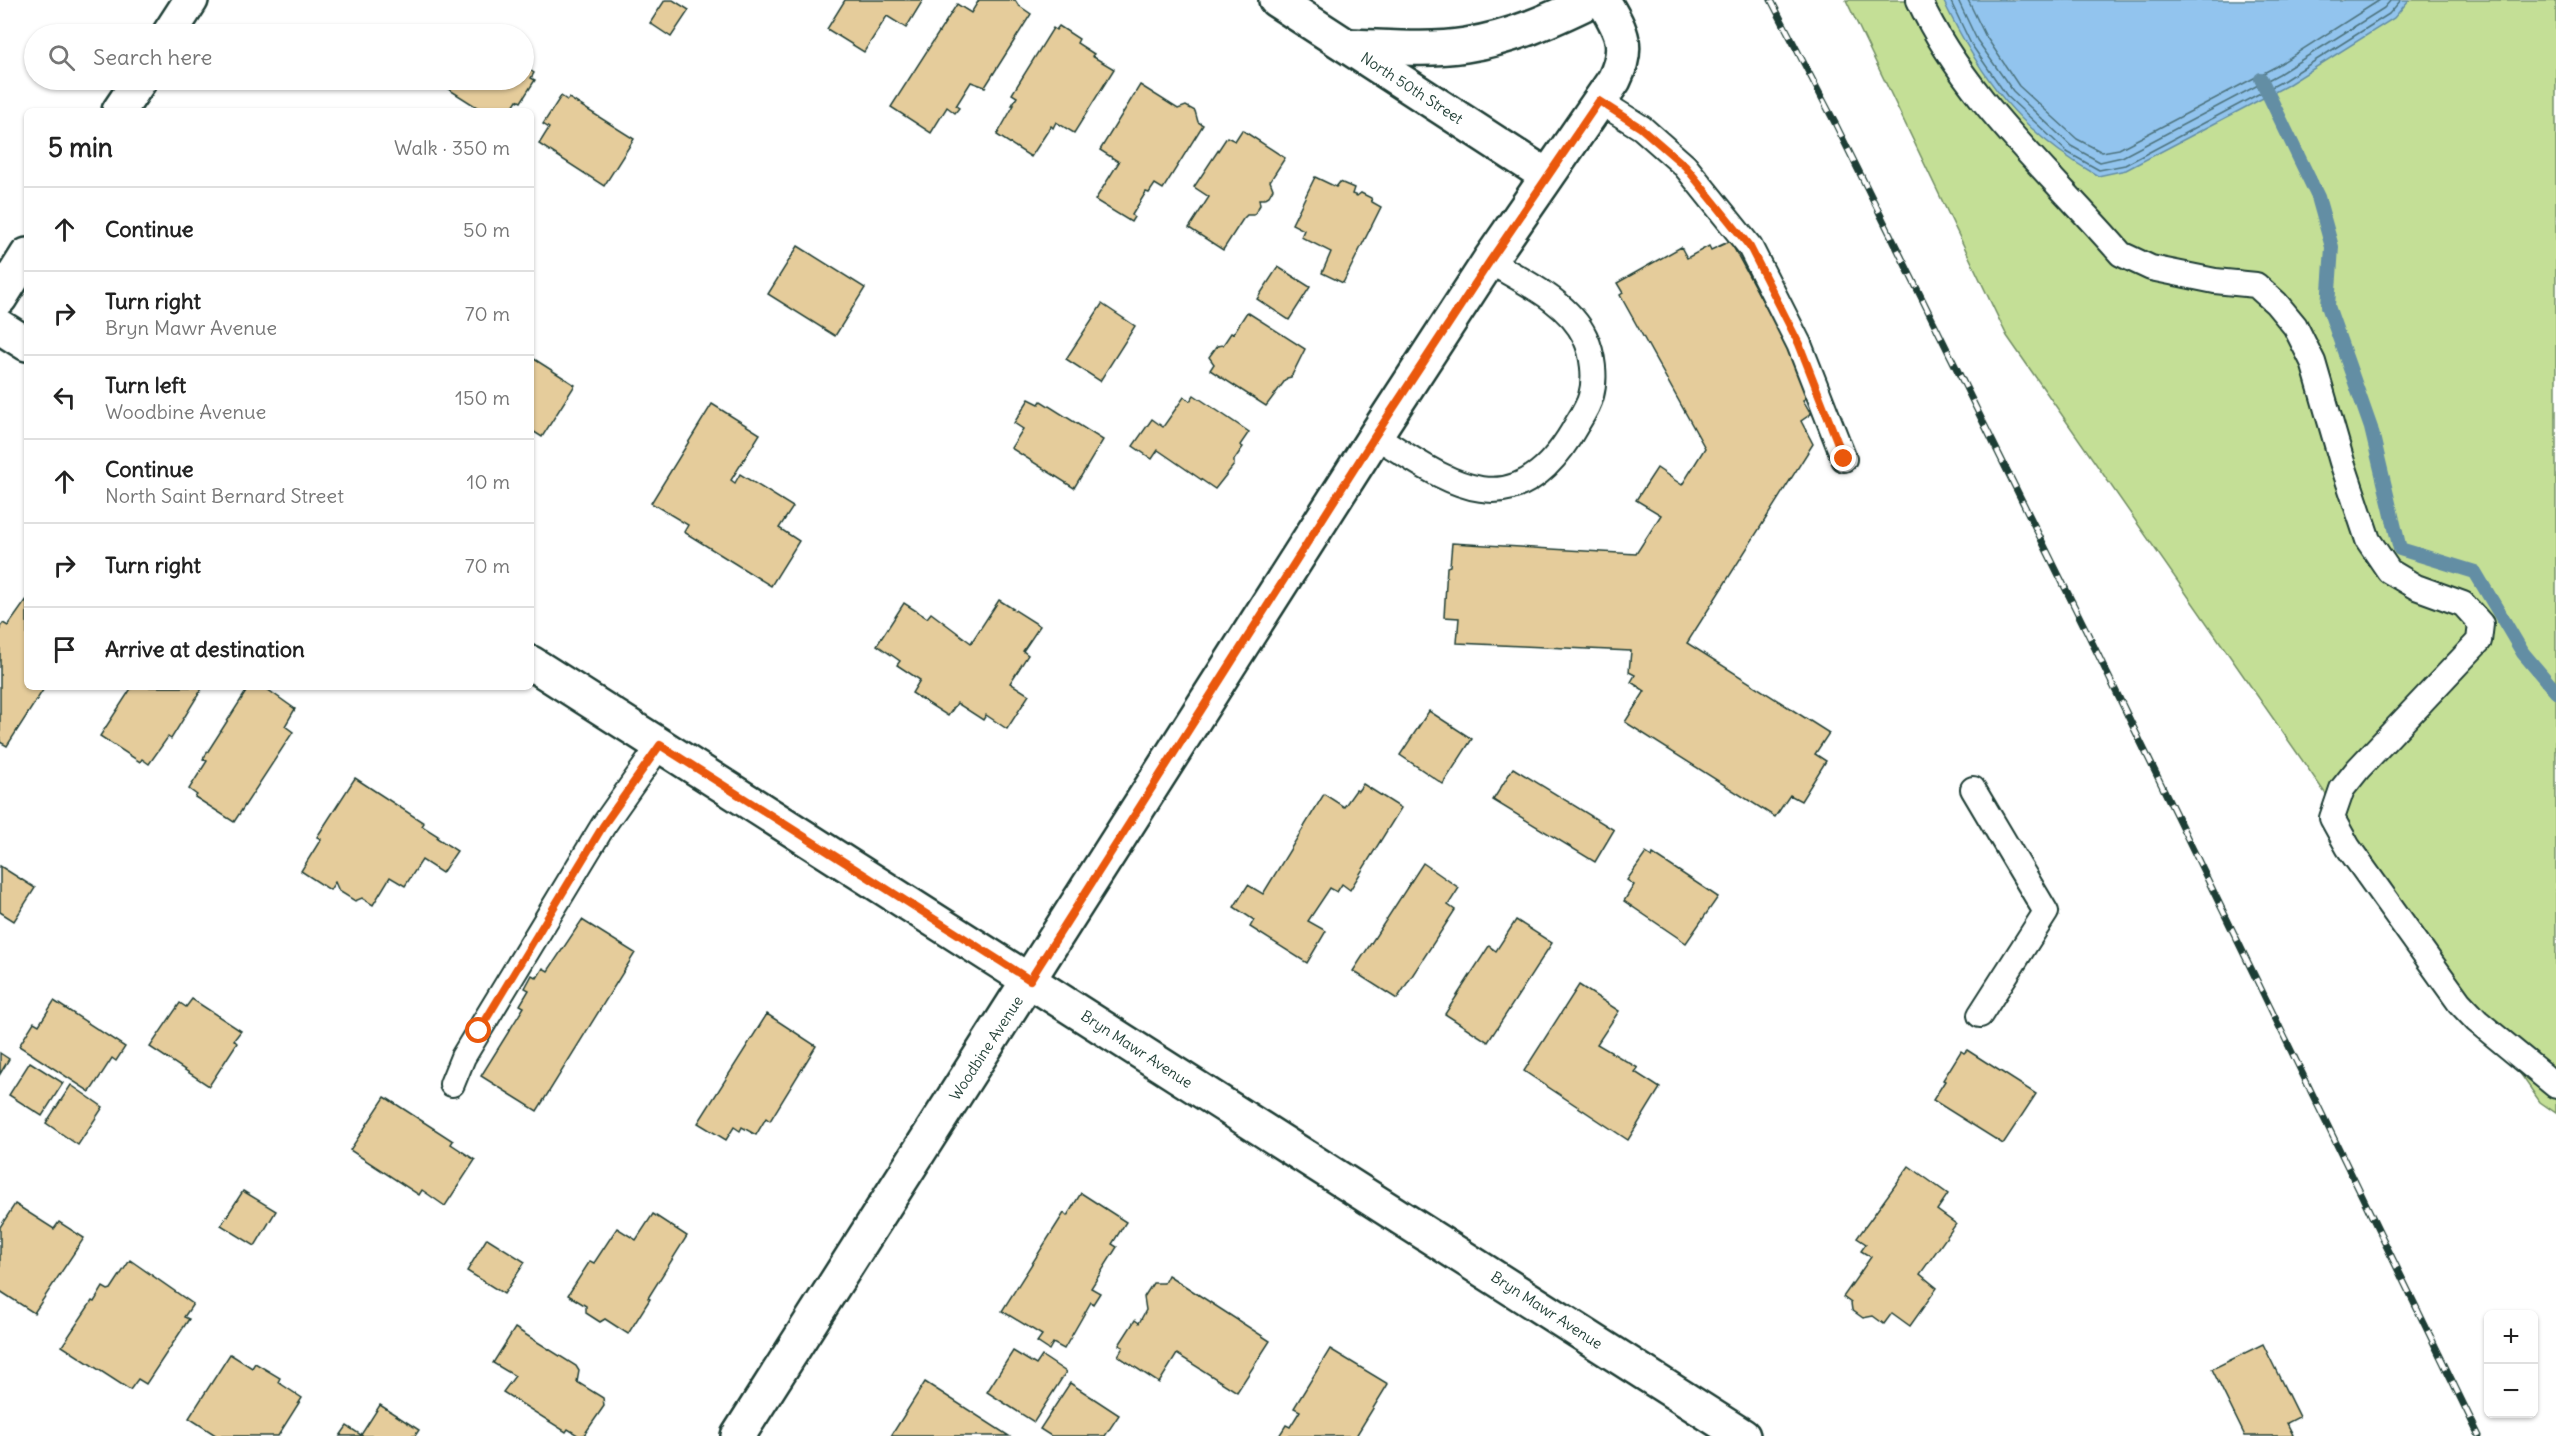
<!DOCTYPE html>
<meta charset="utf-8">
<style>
body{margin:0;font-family:Delius,sans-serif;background:#f2f2f2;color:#222}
.controls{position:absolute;right:18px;bottom:18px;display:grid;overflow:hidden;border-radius:9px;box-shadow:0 2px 4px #0004}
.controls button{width:54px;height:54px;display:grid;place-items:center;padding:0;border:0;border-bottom:2px solid #e0e0e0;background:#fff;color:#222;font:30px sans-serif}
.stop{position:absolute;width:18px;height:18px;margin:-14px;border:4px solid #ea580c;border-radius:50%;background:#fff}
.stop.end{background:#ea580c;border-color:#fff;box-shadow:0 2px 6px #0008}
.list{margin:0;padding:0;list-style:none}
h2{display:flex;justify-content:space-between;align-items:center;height:78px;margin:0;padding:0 24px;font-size:26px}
h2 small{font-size:20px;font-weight:400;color:#767676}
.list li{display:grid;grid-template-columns:39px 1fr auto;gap:18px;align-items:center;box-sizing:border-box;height:84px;padding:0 24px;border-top:2px solid #e0e0e0}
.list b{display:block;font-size:22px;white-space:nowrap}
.list p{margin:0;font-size:20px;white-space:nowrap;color:#767676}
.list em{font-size:20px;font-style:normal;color:#767676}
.icon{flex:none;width:33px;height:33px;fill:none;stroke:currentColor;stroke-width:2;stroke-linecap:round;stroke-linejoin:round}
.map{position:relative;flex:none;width:2556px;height:1436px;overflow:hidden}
.search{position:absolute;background:#fff;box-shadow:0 2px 4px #0004;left:24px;top:24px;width:510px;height:66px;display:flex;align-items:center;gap:15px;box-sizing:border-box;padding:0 21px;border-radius:33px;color:#767676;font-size:22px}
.panel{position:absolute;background:#fff;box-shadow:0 2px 4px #0004;left:24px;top:108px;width:510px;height:582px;border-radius:9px}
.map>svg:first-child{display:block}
.green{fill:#c4df96;stroke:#728e65;stroke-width:1.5}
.water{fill:#92c4ee;stroke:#648ea4;stroke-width:1.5}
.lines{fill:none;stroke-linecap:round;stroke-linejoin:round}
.shore{stroke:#4d737e;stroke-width:1.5}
.stream{stroke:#648ea4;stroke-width:14}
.building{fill:#e5cc9b;stroke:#1f3d34;stroke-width:1.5}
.lane-casing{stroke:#1f3d34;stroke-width:28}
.street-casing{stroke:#1f3d34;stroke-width:38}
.secondary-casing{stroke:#1f3d34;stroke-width:38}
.lane{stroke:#fff;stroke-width:24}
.street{stroke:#fff;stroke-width:33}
.secondary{stroke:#fff;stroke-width:33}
.rail-casing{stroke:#1f3d34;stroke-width:7}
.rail{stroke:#fff;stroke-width:4.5;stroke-dasharray:14;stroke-linecap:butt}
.route{stroke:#ea580c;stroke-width:8}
.labels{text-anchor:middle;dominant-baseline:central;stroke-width:4.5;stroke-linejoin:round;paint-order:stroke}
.street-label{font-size:15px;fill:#1f3d34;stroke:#fff}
</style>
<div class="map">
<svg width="2556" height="1436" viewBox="0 0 2556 1436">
<rect width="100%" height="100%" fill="#fff"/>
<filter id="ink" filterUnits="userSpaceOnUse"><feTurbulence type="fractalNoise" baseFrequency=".0167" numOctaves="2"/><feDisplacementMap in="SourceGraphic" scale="12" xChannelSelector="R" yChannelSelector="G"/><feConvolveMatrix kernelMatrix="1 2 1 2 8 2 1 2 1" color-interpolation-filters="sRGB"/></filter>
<g filter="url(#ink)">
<!-- green -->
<polygon class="green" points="1846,0 2556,0 2556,1113 2540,1102 2007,336"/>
<!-- water -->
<path class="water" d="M1943 0H2409L2394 18 2286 86 2126 170 2098 176C2020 132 1981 79 1943 0Z"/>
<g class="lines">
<!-- shore -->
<g class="shore">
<polyline points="1950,0 1971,44 2007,96 2067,152 2099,170 2125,165 2283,81 2389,14 2401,0"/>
<polyline points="1958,0 1977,40 2013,91 2071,146 2100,162 2122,157 2279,74 2384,8 2391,0"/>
<polyline points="1968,0 1985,35 2019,86 2077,139 2102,152 2119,149 2275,67 2380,0"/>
</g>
<!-- stream -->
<polyline class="stream" points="2261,79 2318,197 2332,247 2328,306 2371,428 2400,549 2475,572 2523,653 2556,692"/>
</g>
<!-- building -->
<g class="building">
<polygon points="665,0 673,0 689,10 671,37 650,23"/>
<polygon points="845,0 923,0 906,28 887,16 864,52 827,29"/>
<polygon points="979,0 1015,0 1018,5 1031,14 985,87 971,82 956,106 959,108 955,113 947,107 931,133 891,107 957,4 971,13"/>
<polygon points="1059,26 1079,39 1077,43 1094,54 1092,56 1114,69 1074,133 1056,122 1053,128 1051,126 1031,157 997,135 1014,105 1012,105 1017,97 1012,94 1053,28 1056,30"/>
<polygon points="524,66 534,73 531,78 535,80 521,102 517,100 510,111 483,111 434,80 524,80"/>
<polygon points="1140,85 1178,109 1186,106 1195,111 1198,122 1203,125 1163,189 1155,184 1149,193 1146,192 1132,215 1134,217 1131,222 1095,200 1119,162 1100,150"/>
<polygon points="561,96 567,100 569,98 634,139 604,186 539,144 549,128 543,124"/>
<polygon points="1242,130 1285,158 1270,181 1273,189 1269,196 1264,199 1259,199 1260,205 1254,215 1247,215 1243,219 1223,250 1189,228 1209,197 1194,187 1227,137 1235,141"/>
<polygon points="1315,177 1336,187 1340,182 1354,188 1352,194 1357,196 1361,193 1371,198 1372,202 1381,207 1343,283 1322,273 1331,252 1301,237 1304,230 1292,224"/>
<polygon points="1730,241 1813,394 1803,400 1811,414 1801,421 1813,444 1687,643 1829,733 1815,754 1826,761 1801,801 1790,795 1775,817 1625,722 1645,691 1631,682 1635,675 1629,672 1631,651 1457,643 1459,618 1444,617 1447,567 1450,566 1452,543 1636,554 1661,515 1636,500 1657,468 1682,485 1705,448 1620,295 1623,293 1617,283 1681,247 1687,258 1709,246 1711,250"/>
<polygon points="798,246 865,288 835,336 768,294"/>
<polygon points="1278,267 1310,287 1289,320 1257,299"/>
<polygon points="1102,304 1135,326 1100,381 1066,359"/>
<polygon points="1247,312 1305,349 1291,377 1287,378 1266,406 1210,370 1214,364 1209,357 1217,346 1223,345 1231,333 1233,334"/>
<polygon points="531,357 575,385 542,437 531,430"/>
<polygon points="1194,395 1249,432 1240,445 1243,447 1234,460 1234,465 1215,489 1158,450 1152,459 1133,446 1152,419 1163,427 1184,397 1190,401"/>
<polygon points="1029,399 1039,404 1041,401 1103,440 1074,488 1011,448 1023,429 1014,423"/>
<polygon points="712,404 760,434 731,480 735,483 740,474 793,507 779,528 799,541 771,586 684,532 688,525 651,503"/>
<polygon points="27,599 27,687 45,687 7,746 0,742 0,627 3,623 8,626"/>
<polygon points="999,600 1040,626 1023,651 1028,655 1010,683 1029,695 1007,729 986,715 983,720 957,703 948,716 912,693 920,680 897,665 900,661 877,645 904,603 927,618 931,613 971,643"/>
<polygon points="132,687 203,687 171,739 168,737 149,764 142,759 140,762 100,736"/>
<polygon points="249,687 264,687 295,709 285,726 293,732 234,822 195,797 197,795 189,789 207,761 203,759"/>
<polygon points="1429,711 1472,739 1443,784 1400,755"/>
<polygon points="1513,768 1614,830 1595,862 1493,800"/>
<polygon points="355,778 424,823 422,826 438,836 437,838 457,851 442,873 422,860 405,886 390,877 373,905 362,898 355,901 339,891 335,882 330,890 301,871 321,839 317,837"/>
<polygon points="1363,784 1401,808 1350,890 1342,884 1337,892 1330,888 1308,921 1326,931 1307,963 1250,927 1254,920 1234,907 1248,885 1263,894 1324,794 1344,807 1356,790 1358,791"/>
<polygon points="1646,853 1652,857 1653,854 1718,897 1686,943 1624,901 1634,885 1627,880"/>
<polygon points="1423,863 1459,888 1448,905 1455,910 1397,999 1353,971"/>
<polygon points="0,866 35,888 14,921 0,912"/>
<polygon points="582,920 635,953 537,1111 481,1076 524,1007 520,1005 529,990 525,988 532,975 537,978 543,968 548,971"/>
<polygon points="1516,920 1552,943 1488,1042 1445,1014 1489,946 1496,951"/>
<polygon points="1579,985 1619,1011 1597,1044 1638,1068 1635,1072 1660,1088 1628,1140 1524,1071"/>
<polygon points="192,999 241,1031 234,1040 237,1043 209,1086 150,1047 180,1003 186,1007"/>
<polygon points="54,1001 125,1047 116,1061 112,1058 90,1092 19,1046 34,1022 39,1025"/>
<polygon points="767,1014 816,1046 770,1121 766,1118 756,1135 742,1127 740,1131 734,1127 726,1140 698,1123"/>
<polygon points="1967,1050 2036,1094 2003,1144 1933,1100 1945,1081 1943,1080 1961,1051 1964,1053"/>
<polygon points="0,1053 9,1059 0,1074"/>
<polygon points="30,1062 63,1083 42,1116 9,1095"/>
<polygon points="71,1085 103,1107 78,1145 46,1123"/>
<polygon points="385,1097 453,1141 451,1144 475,1160 445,1206 422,1190 419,1195 350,1150"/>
<polygon points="1909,1166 1948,1194 1937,1210 1956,1224 1920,1274 1937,1288 1910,1326 1892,1313 1884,1324 1873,1316 1863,1318 1852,1310 1851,1303 1843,1297 1871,1257 1861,1251 1866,1244 1857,1238"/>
<polygon points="243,1191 276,1211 255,1246 221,1225"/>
<polygon points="1081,1193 1126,1222 1112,1244 1117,1247 1091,1288 1100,1293 1093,1304 1091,1302 1064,1349 1053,1343 1049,1350 1037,1342 1042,1335 1002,1311 1064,1213 1067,1216"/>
<polygon points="15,1204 54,1229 59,1222 84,1238 34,1313 0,1291 0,1227"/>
<polygon points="653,1214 687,1236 648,1298 650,1299 628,1334 605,1319 600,1322 586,1313 586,1306 568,1295 590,1261 594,1263 617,1228 636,1240"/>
<polygon points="487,1238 525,1262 504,1294 467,1271"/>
<polygon points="130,1260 193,1304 184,1317 189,1319 146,1384 138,1379 130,1390 62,1346 92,1301 94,1302 103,1287 108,1290 111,1289"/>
<polygon points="1168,1275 1270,1341 1237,1392 1177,1354 1159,1383 1118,1356 1123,1347 1119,1345 1135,1320 1139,1323 1146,1310 1144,1297 1153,1283 1164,1283"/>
<polygon points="515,1328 576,1366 579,1371 577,1382 603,1398 604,1406 584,1435 579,1436 568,1429 566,1432 503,1392 515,1376 493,1363"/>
<polygon points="2263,1344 2299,1417 2287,1423 2293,1435 2291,1436 2245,1436 2212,1369"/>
<polygon points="1330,1349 1388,1384 1356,1436 1279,1436 1286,1425 1290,1427 1300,1411 1294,1408"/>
<polygon points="1013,1351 1036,1365 1042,1356 1066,1372 1034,1422 987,1392"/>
<polygon points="230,1354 252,1368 255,1363 280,1378 278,1382 302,1398 278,1436 217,1436 189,1418"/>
<polygon points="925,1382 1009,1436 891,1436"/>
<polygon points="1070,1383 1119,1415 1105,1436 1051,1436 1040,1429"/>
<polygon points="380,1405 419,1430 415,1436 340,1436 347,1426 361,1435"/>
</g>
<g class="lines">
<defs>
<g id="lane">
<path d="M1919 0C1965 99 2050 172 2121 254L2151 268 2215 281 2256 285 2276 303 2295 326 2313 362 2342 462 2368 540 2389 571 2416 587 2463 604 2481 624 2479 641 2358 769 2342 789 2332 818 2348 847 2459 1002 2477 1021 2556 1086"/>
<polyline points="1599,101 1642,128 1685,166 1750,247 1799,344 1844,459"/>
<path d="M1375 436C1408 455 1443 483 1481 489 1527 496 1557 460 1577 424 1582 416 1589 405 1591 396 1596 378 1593 354 1585 337 1568 301 1522 281 1489 261"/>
<polyline points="1973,789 2046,912 1980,1015"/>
<polyline points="452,1084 463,1057 603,826 660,745"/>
</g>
<g id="street">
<polyline points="1276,0 1547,176"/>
<path d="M1349 46C1388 47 1427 51 1466 45 1511 38 1551 20 1592 0"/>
<path d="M738 1436 1375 436 1489 261 1614 80C1631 45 1621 31 1603 0"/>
</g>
<g id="secondary">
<polyline points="169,34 191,0"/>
<polyline points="119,111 140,80"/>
<polyline points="0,298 27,255"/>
<polyline points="0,327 27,344"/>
<polyline points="531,663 1743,1436"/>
</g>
</defs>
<!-- lane casing -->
<use href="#lane" class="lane-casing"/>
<!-- street casing -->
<use href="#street" class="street-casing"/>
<!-- secondary casing -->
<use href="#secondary" class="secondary-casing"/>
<!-- lane -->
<use href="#lane" class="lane"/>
<!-- street -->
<use href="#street" class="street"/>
<!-- secondary -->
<use href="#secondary" class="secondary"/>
<defs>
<polyline id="rail" points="1771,0 1835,123 2086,630 2479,1436"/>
</defs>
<!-- rail casing -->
<use href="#rail" class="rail-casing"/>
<!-- rail -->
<use href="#rail" class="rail"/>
</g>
</g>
<g class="lines" filter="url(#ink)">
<!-- route -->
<polyline class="route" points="479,1031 603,826 660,745 1030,980 1375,436 1490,261 1599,101 1641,128 1685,166 1750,247 1799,344 1844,459"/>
</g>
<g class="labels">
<!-- street labels -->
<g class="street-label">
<text transform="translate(1412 88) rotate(33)">North 50th Street</text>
<text transform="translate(986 1048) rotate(-57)">Woodbine Avenue</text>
<text transform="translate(1137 1049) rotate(33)">Bryn Mawr Avenue</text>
<text transform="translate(1547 1310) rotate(33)">Bryn Mawr Avenue</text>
</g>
</g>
</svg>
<div class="controls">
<button>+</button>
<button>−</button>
</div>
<div class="stop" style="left:479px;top:1031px"></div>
<div class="stop end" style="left:1844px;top:459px"></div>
<div class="search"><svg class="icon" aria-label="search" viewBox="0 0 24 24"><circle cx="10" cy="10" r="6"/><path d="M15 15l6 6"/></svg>Search here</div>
<section class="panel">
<h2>5 min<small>Walk · 350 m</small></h2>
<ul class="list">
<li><svg class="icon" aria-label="ahead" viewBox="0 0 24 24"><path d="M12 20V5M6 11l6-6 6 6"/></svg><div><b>Continue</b></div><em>50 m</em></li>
<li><svg class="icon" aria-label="right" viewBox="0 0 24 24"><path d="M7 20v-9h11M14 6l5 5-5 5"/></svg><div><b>Turn right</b><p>Bryn Mawr Avenue</p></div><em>70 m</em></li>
<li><svg class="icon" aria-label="left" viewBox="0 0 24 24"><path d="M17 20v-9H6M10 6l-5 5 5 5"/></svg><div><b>Turn left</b><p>Woodbine Avenue</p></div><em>150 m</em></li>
<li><svg class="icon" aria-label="ahead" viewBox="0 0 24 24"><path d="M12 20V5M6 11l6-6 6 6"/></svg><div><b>Continue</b><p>North Saint Bernard Street</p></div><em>10 m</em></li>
<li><svg class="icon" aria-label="right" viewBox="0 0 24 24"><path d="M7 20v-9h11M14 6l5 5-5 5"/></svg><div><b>Turn right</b></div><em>70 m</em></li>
<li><svg class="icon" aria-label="arrive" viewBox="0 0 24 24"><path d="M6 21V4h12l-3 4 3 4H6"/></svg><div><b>Arrive at destination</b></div></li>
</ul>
</section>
</div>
